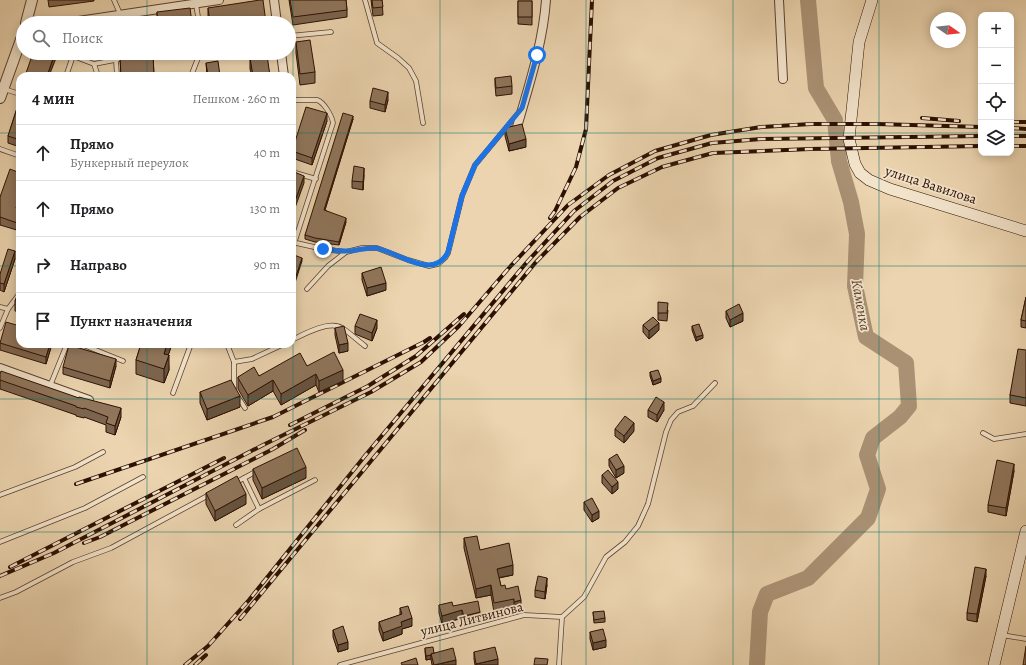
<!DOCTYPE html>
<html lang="ru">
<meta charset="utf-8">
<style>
body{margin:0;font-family:Alegreya,serif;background:#f6f6f6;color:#202124}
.controls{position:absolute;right:12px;top:12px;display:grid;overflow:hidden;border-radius:8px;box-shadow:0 2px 10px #0003}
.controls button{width:36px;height:36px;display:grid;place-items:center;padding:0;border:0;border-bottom:1px solid #e0e0e0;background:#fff;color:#202124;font:20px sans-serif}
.compass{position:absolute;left:930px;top:12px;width:36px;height:36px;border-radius:50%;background:#fff;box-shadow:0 2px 10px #0003;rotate:104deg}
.stop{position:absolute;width:12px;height:12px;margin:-9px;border:3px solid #1a73e8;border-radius:50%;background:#fff}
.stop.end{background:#1a73e8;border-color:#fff;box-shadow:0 1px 4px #0008}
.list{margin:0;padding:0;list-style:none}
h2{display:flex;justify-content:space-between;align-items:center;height:52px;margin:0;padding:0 16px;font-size:17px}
h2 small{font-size:13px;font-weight:400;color:#757577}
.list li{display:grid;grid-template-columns:26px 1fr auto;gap:12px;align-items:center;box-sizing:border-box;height:56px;padding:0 16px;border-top:1px solid #e0e0e0}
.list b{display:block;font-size:15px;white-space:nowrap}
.list p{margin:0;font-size:13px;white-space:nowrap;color:#757577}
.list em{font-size:13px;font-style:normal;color:#757577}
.icon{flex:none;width:22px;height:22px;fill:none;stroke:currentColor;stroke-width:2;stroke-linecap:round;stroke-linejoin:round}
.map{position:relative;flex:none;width:1026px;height:665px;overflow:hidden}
.search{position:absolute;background:#fff;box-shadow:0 2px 10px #0003;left:16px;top:16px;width:280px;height:44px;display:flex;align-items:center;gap:10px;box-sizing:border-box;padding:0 14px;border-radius:22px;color:#757577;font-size:15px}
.panel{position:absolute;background:#fff;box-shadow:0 2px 10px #0003;left:16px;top:72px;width:280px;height:276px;border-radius:12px}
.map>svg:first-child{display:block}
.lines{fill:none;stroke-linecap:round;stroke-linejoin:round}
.river{stroke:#aa9174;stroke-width:16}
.service-casing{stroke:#5c412d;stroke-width:5.5}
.minor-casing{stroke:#5c412d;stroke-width:10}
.tertiary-casing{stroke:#5c412d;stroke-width:12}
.secondary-casing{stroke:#2d1002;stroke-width:12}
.service{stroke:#f2e3cb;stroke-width:4}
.minor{stroke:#f2e3cb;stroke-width:8}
.tertiary{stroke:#f2e3cb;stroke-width:10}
.secondary{stroke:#f2e3cb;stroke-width:11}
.rail-casing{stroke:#2d1002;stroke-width:4}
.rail{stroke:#f2e3cb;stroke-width:2.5;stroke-dasharray:8;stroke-linecap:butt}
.wall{fill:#7c654f;stroke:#2d1002}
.shaded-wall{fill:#655340;stroke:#2d1002}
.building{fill:#90765c;stroke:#2d1002}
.route{stroke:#1a73e8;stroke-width:5}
.grid{fill:none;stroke:#0f766e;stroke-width:1;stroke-opacity:0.55}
.labels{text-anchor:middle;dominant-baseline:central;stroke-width:3.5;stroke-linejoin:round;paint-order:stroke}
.street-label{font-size:14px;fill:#2d1002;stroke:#f2e3cb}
.water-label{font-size:15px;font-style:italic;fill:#5f4430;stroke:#f2e3cb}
</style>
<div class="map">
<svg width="1026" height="665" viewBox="0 0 1026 665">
<rect width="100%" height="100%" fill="#ebd4af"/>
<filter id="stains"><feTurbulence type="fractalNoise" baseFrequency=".005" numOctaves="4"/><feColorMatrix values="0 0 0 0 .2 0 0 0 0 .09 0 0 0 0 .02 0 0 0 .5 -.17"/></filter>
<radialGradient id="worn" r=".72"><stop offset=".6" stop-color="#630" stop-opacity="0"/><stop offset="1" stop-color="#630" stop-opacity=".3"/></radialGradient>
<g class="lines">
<!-- river -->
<polyline class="river" points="757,665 760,612 767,594 808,578 868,518 878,489 867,455 873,438 900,417 909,406 906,363 866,337 855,286 857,234 851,202 839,161 835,120 816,88 808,0"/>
<defs>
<g id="service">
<polyline points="114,0 121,16 122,23"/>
<polyline points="365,0 377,43 398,58 409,68 416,81 423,123"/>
<polyline points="196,4 199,23"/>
<polyline points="289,36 331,32"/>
<polyline points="72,53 73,56 94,64 125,58"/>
<polyline points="136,57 157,53"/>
<polyline points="94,64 98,76"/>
<polyline points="66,76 73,56"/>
<polyline points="117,76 116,60 122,53"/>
<polyline points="191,76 200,53"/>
<polyline points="4,89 20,94"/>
<path d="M292 100H317C324 102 332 116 333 123L292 250"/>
<polyline points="0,149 20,156"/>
<polyline points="292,172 316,179"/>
<polyline points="292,242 323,249 346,252 362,248 377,248 408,260 429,266 438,264 445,258 448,253 462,196 475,165 520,111"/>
<polyline points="307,289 328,266 346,252"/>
<polyline points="0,307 8,309"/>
<polyline points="0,328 8,309 20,293"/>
<path d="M292 340C304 334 329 320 342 328 350 333 357 340 365 346"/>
<polyline points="81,344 123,361"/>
<polyline points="227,344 234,362 252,359 284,344"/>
<polyline points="234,362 234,389"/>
<polyline points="50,386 67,344"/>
<polyline points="173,393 191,344"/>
<polyline points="238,397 245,408"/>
<polyline points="983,433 994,439 1026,434"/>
<polyline points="244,478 259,509"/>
<polyline points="235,483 257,471"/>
<polyline points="0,495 75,467 103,452"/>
<polyline points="236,525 259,509 315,480"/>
<polyline points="0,542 85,508 143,477"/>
<polyline points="0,598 16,592 73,562 111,548 209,495"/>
<polyline points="1002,635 1026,639"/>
<polyline points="340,665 524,615 562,617 584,597 606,557 625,542 638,526 648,504 666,432 671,420 678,412 693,406 715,383"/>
<polyline points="559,665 562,617"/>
</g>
<g id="minor">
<polyline points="274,0 277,23"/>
<polyline points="779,0 783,79"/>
<polyline points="65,23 219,0"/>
<polyline points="281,53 284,76"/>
<path d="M517 127C529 85 543 43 546 0"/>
<polyline points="0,368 89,400"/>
</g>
<g id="tertiary">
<polyline points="26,23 32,0"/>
<polyline points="0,98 23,34"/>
</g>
<g id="secondary">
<polyline points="872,0 859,42 849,139 855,164 860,173 869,180 890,189 1026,231"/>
<polyline points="994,665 1026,531"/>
</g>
</defs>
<!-- service casing -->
<use href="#service" class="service-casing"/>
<!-- minor casing -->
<use href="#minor" class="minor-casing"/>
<!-- tertiary casing -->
<use href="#tertiary" class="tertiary-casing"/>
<!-- secondary casing -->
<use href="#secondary" class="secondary-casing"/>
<!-- service -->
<use href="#service" class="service"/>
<!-- minor -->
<use href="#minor" class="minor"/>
<!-- tertiary -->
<use href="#tertiary" class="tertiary"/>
<!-- secondary -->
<use href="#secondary" class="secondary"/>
<defs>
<g id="rail">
<polyline points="922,118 959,121"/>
<polyline points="1011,122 1026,122"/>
<polyline points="1011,128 1026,129"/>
<polyline points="1011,136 1026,136"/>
<polyline points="1011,146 1026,146"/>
<polyline points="550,218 555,211 576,167 586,129 592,0"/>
<polyline points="290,425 368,386 416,356 464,314"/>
<polyline points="76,484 273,417 424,342 430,338"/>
<polyline points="84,543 100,537 273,449 305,430"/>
<polyline points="10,567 224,458"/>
<polyline points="0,576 54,553 263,445 371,392 421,362 459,326 508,269 568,205 609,175 655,151 711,135 761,127 811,124 877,124 981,127"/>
<polyline points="240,619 536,262 580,217 618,188 662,167 713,153 810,149 981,146"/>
<polyline points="185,665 208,646 249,600 364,457 527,262 574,211 613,181 658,158 712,143 761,139 981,136"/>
<polyline points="195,665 206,655"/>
</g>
</defs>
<!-- rail casing -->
<use href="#rail" class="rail-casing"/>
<!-- rail -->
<use href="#rail" class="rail"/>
</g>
<!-- wall -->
<g class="wall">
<polygon points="48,0 94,0 94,1 49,7"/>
<polygon points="289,0 346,0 347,10 347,17 293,25"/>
<polygon points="371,0 382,0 383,15 373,16"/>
<polygon points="518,1 532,1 532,25 518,24"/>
<polygon points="208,8 266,23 209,23 208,15"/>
<polygon points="157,12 192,23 157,23"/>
<polygon points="296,42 315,72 315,83 300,85 296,53"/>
<polygon points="82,53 105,53 82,56"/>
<polygon points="153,55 154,76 121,76 120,57"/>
<polygon points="250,58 270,76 252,76 250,69"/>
<polygon points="206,63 220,76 207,76"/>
<polygon points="495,78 512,86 512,94 496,96 495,85"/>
<polygon points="20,99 20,147 8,143 8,136"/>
<polygon points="388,100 385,112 370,108 370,101"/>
<polygon points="353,119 325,210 346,222 339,245 315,242 305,239 305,235"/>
<polygon points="327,121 312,165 292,158 292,150"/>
<polygon points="505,128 526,147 509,151 505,136"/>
<polygon points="20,173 20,202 18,209 20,210 20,231 0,225 0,197"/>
<polygon points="364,175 363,190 352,188 352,181"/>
<polygon points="15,259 4,292 0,290 0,274"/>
<polygon points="362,273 386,290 367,296 362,280"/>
<polygon points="20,289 20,312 15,311 15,301"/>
<polygon points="1026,297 1026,328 1021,327 1021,320"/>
<polygon points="668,310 667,321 658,320 658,313"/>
<polygon points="726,311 743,321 730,327 726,318"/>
<polygon points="643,325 659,330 649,339 643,332"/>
<polygon points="355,326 377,328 372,341 355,334"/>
<polygon points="692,326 703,338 696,341 692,330"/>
<polygon points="335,328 348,351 339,353 335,335"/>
<polygon points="0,342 20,344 52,344 46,364 0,350"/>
<polygon points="141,344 172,344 168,355 169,370 164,383 136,374 136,360"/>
<polygon points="1026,350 1026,406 1010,403 1010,395"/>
<polygon points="116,366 110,388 63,374 63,367"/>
<polygon points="307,366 343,381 319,392 316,385 281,405 273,391 248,406 238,389 238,377 259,376"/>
<polygon points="650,372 661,382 653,385 650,376"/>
<polygon points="0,374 121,417 115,435 106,432 106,425 84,417 84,418 76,416 76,415 0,389"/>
<polygon points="200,392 240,407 207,420 200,403"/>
<polygon points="648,410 664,410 657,422 648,417"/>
<polygon points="615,429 634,431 624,443 615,436"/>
<polygon points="609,459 624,473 616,478 609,466"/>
<polygon points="253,469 306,478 262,499 253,480"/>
<polygon points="1014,471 1006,516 988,512 988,505"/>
<polygon points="602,475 618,489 612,494 602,483"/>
<polygon points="206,493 246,504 215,521 206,504"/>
<polygon points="584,502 599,518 592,522 584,510"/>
<polygon points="464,538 480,550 513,575 499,578 501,586 506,589 521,610 514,611 514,609 494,612 491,595 476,598 464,548"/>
<polygon points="986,576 977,622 967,620 967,613"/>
<polygon points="547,585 545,599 535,597 535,590"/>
<polygon points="439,605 453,606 480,620 464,623 462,618 442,624 439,613"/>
<polygon points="400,608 412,626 402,629 402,634 383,641 379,630 379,622 400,615"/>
<polygon points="593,612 605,618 605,622 594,623"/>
<polygon points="333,630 348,649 338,652 333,637"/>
<polygon points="590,632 606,647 593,650 590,639"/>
<polygon points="425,648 434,653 456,665 432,665 431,659 426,660 425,652"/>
<polygon points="474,652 498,665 475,665 474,659"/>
</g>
<!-- shaded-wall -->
<g class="shaded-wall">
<polygon points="55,53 58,53 49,76 47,76"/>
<polygon points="388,92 388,100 385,112 385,105"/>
<polygon points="327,113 327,121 312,165 312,158"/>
<polygon points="353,116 353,119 324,213 324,210"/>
<polygon points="526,139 526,147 509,151 509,144"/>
<polygon points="364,168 364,175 363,190 363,182"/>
<polygon points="304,176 304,183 292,216 292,209"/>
<polygon points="20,195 20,202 16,215 16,208"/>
<polygon points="346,218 346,222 339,245 339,242"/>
<polygon points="15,251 15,259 4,292 4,284"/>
<polygon points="302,258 302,261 292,292 292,288"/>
<polygon points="386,283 386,290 367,296 367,288"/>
<polygon points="743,313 743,321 730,327 730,320"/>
<polygon points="377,320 377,328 372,341 372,333"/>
<polygon points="659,323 659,330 649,339 649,331"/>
<polygon points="703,335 703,338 696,341 696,337"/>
<polygon points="348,343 348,351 339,353 339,345"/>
<polygon points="50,344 52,344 46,364 46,357"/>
<polygon points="167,344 172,344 164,368 164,354"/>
<polygon points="169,355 169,370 164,383 164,369"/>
<polygon points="116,359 116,366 110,388 110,381"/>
<polygon points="343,370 343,381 319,392 319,381"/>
<polygon points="316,374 316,385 281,405 281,394"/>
<polygon points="661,378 661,382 653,385 653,381"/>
<polygon points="273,380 273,391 248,406 248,395"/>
<polygon points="240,396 240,407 207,420 207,409"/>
<polygon points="664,402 664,410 657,422 657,415"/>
<polygon points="121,408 121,417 115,435 115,426"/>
<polygon points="634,423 634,431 624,443 624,436"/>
<polygon points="1014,464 1014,471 1006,516 1006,508"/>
<polygon points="624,466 624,473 616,478 616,470"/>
<polygon points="306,467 306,478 262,499 262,488"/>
<polygon points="618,482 618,489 612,494 612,487"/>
<polygon points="246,494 246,504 215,521 215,511"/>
<polygon points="599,511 599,518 592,522 592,515"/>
<polygon points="513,565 513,575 497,578 497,569"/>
<polygon points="986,569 986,576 977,622 977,614"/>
<polygon points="547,578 547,585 545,599 545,592"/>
<polygon points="491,585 491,595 476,598 476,589"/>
<polygon points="521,600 521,610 514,611 514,602"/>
<polygon points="462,610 462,618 442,624 442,616"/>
<polygon points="480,612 480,620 464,623 464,616"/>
<polygon points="412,618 412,626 402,629 402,634 383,641 383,633 401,622"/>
<polygon points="606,640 606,647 593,650 593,643"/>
<polygon points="348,642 348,649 338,652 338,645"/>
<polygon points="431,655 431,659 426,660 426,656"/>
<polygon points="498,659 498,665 476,665 476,664"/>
<polygon points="456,660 456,665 435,665"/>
</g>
<!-- building -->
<g class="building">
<polygon points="260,0 263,0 266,23 210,23 208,8"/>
<polygon points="290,0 346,0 347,10 293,17"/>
<polygon points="372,0 382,0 383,7 373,8"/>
<rect x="518" y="1" width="14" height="16"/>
<polygon points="190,8 192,23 158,23 157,12"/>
<polygon points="108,20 109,23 82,23"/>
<polygon points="310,40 315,72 300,74 296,42"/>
<polygon points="33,53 55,53 47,76 25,76"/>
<polygon points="153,55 154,75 121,76 120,57"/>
<polygon points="267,55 270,76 253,76 250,58"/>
<polygon points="218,61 220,76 208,76 206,63"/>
<polygon points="511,76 512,86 496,88 495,78"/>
<polygon points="373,88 388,92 385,105 370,101"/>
<polygon points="20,99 20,140 8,136"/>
<polygon points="306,107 327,113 312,158 292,151"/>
<polygon points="343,113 353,116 324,210 346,218 339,242 315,238 305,235"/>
<polygon points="522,124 526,139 509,144 505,128"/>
<polygon points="354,166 364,168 363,182 352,181"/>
<polygon points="10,169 20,173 20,195 16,208 20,210 20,224 0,217 0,197"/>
<polygon points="292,171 304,176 292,209"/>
<polygon points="8,249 15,251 4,284 0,283 0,274"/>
<polygon points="294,255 302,258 292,288 292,261"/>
<polygon points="381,267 386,283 367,288 362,273"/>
<polygon points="20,289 20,302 15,301 19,291"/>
<polygon points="1026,297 1026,321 1021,320"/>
<polygon points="658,302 668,303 667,313 658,313"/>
<polygon points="739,304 743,313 730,320 726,311"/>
<polygon points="360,314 377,320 372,333 355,326"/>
<polygon points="653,317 659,323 649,331 643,325"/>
<polygon points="6,322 20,326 20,344 50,344 46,357 0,343"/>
<polygon points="699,324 703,335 696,337 692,326"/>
<polygon points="344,326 348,343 339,345 335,328"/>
<polygon points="141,344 167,344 164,354 169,355 164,369 136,360"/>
<polygon points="69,345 116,359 110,381 63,367"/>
<polygon points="1018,349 1026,350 1026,398 1010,395"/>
<polygon points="334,352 343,370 319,381 316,374 281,394 273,380 248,395 238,378 238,377 254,367 259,376 300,353 307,366"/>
<polygon points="658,370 661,378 653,381 650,372"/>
<polygon points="1,371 79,398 79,397 121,408 115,426 106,423 108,417 84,408 84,409 76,407 76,406 0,380 0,374"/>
<polygon points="231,380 240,396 207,409 200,392"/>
<polygon points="656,397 664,402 657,415 648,410"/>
<polygon points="625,416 634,423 624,436 615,429"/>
<polygon points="297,448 306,467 262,488 253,469"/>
<polygon points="617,454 624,466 616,470 609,459"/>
<polygon points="997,460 1014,464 1006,508 988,505"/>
<polygon points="608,470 618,482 612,487 602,475"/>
<polygon points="237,476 246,494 215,511 206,493"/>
<polygon points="592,498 599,511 592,515 584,502"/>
<polygon points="477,536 480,550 509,543 513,565 497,569 501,586 505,585 506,589 518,586 521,600 514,602 514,599 494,603 491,585 476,589 464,538"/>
<polygon points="975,567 986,569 977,614 967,613"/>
<polygon points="538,576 547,578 545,592 535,590"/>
<polygon points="478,601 480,612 464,616 462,610 442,616 439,605 452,602 453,606"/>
<polygon points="408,606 412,618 401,622 402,626 383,633 379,622 402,614 400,608"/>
<polygon points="604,611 605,618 594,620 593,612"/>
<polygon points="343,626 348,642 338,645 333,630"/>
<polygon points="603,629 606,640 593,643 590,632"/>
<polygon points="1026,646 1026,665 1023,665"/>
<polygon points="433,647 434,653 431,654 431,655 426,656 425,648"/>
<polygon points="495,647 498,659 476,664 474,652"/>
<polygon points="453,648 456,660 434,665 431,654"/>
<polygon points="416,658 418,665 402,665 401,663"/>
<polygon points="535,658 548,659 547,665 534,665"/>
</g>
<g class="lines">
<!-- route -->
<path class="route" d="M323 249C330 250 337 251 344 251 355 252 364 247 375 248 397 251 433 282 448 252L462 196 475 165 522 108 537 55"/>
</g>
<!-- grid -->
<path class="grid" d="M147 0V23M293 0V665M440 0V665M586 0V665M733 0V665M879 0V665M147 53V76M0 133H20M292 133H981M1011 133H1026M0 266H20M292 266H1026M147 344V665M0 399H1026M0 532H1026"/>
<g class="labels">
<!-- street labels -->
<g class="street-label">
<text transform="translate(931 185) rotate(18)">улица Вавилова</text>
<text transform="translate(472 619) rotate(-14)">улица Литвинова</text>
</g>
<!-- water labels -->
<g class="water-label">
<text transform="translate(861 305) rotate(80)">Каменка</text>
</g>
</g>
<rect width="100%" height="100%" filter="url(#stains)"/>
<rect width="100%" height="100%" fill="url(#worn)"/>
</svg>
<div class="controls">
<button>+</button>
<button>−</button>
<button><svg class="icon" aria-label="locate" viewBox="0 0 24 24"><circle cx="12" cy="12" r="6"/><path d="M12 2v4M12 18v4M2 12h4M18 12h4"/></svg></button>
<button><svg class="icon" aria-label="layers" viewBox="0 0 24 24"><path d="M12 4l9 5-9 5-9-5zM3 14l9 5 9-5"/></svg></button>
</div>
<svg class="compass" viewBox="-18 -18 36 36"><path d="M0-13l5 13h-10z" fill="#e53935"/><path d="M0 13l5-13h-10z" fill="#757577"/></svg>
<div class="stop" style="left:537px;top:55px"></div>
<div class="stop end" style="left:323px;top:249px"></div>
<div class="search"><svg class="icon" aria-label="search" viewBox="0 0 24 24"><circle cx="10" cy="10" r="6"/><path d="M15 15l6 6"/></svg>Поиск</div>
<section class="panel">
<h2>4 мин<small>Пешком · 260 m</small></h2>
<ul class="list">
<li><svg class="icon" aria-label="ahead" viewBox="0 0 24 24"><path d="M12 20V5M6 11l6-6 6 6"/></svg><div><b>Прямо</b><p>Бункерный переулок</p></div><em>40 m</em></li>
<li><svg class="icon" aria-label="ahead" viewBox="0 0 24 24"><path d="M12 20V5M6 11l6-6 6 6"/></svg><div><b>Прямо</b></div><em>130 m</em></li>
<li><svg class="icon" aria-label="right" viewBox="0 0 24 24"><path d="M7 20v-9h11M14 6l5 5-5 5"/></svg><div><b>Направо</b></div><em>90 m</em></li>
<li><svg class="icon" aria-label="arrive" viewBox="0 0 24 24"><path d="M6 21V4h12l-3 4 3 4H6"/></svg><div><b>Пункт назначения</b></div></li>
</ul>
</section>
</div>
